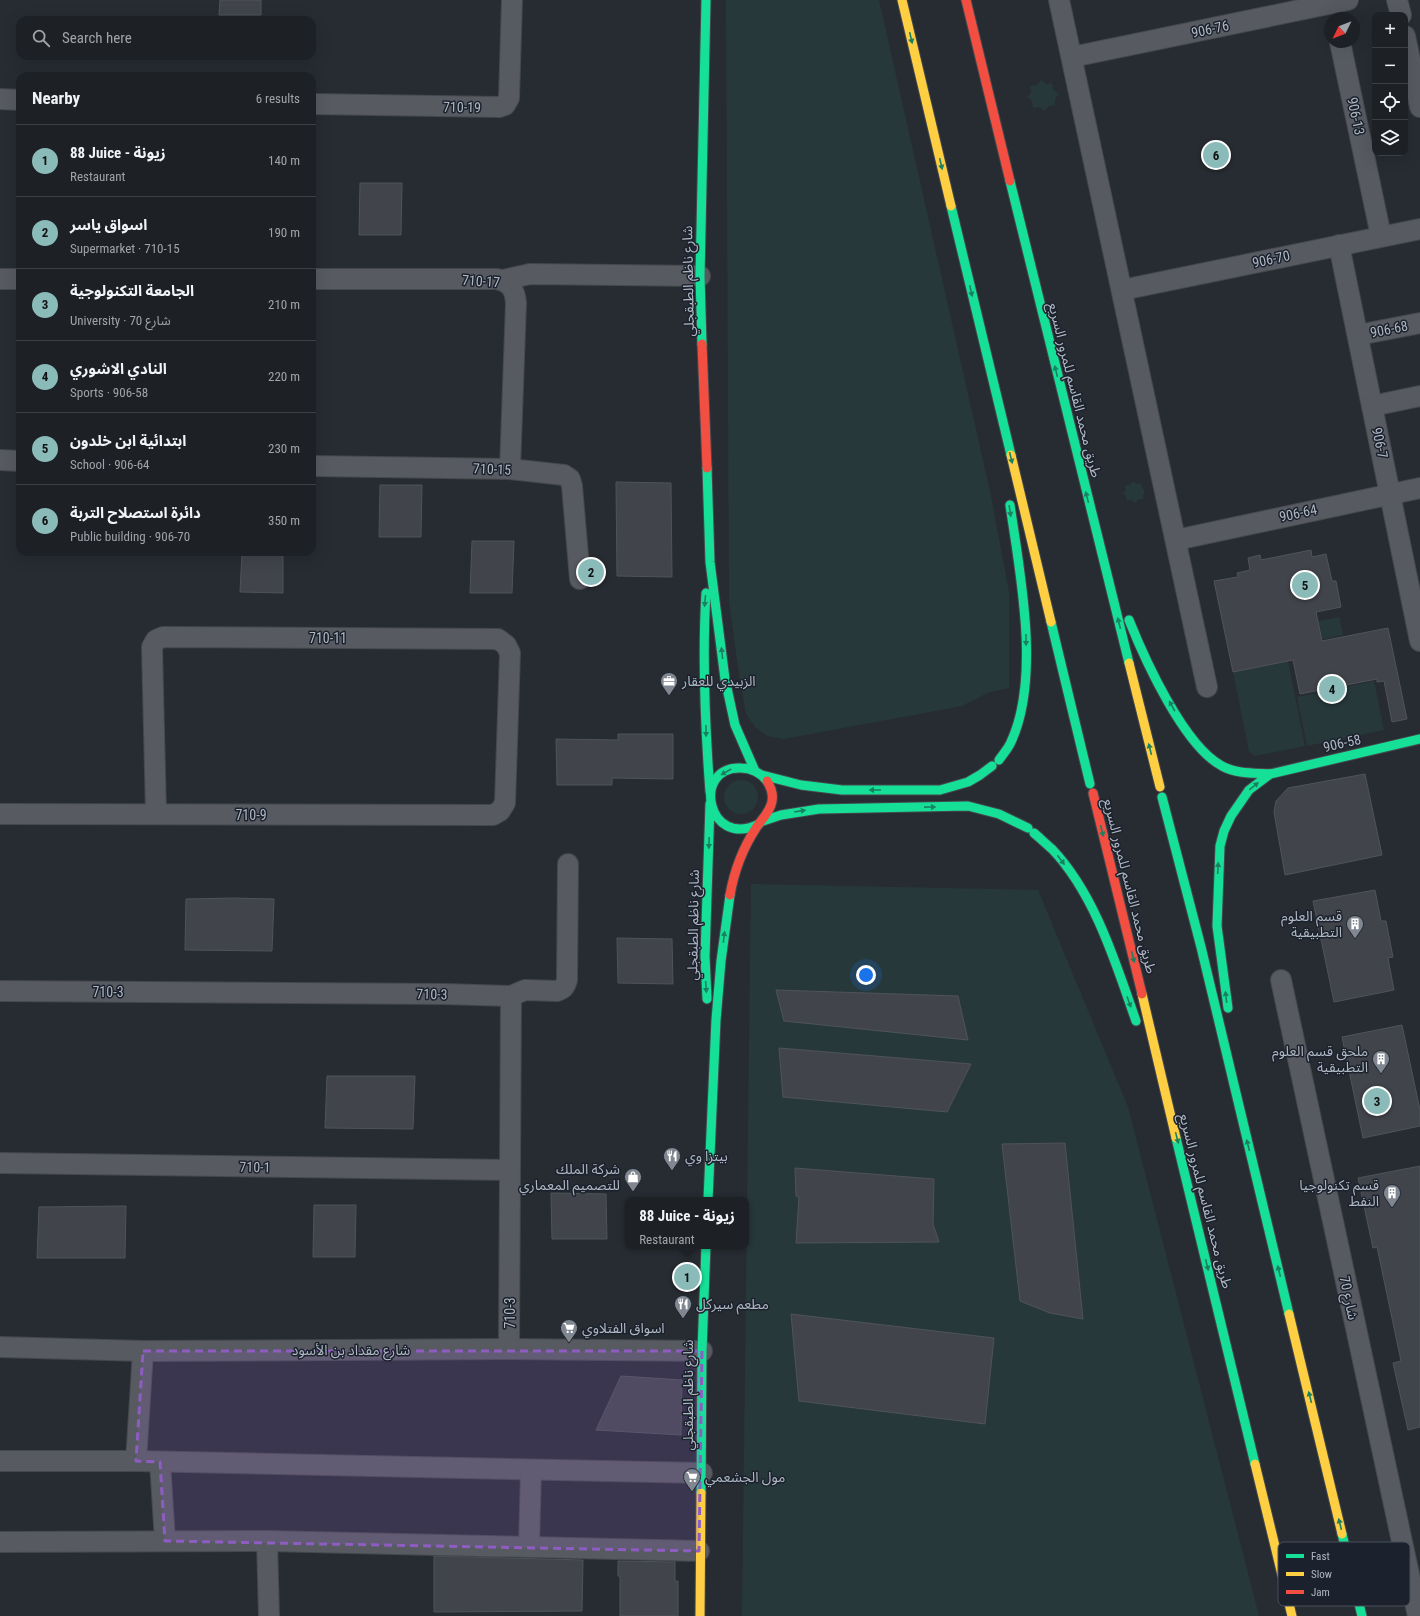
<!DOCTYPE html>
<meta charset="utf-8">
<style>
body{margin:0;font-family:"Roboto Condensed","Noto Sans Arabic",sans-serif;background:#25292e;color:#f1f3f6}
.controls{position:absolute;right:12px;top:12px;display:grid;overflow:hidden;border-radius:8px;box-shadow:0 4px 16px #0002}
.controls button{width:36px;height:36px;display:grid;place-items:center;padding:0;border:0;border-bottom:1px solid #3b3e43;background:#1d2126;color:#f1f3f6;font:20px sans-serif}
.compass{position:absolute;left:1324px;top:12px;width:36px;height:36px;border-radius:50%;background:#1d2126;box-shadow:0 4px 16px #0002;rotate:227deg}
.you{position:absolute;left:866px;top:975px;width:14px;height:14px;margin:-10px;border:3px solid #fff;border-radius:50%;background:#1a73e8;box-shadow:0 0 0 6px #1a73e833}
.badge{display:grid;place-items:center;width:26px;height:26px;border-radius:50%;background:#8bbbb9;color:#111;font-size:13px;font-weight:700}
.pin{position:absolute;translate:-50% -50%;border:2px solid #fff;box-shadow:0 1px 4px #0006}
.popup{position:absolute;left:625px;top:1197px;width:124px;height:52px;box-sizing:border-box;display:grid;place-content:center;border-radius:8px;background:#1d2126;filter:drop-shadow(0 1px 3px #0005);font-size:13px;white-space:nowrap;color:#a0a3a7}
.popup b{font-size:15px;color:#f1f3f6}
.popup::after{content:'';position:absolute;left:50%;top:100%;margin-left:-8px;border:8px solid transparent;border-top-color:#1d2126}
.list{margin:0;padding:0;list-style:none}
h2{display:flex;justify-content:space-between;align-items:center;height:52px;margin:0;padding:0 16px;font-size:17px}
h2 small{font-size:13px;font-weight:400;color:#a0a3a7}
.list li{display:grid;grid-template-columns:26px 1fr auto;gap:12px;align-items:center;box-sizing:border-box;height:72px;padding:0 16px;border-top:1px solid #3b3e43}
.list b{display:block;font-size:15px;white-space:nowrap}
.list p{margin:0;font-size:13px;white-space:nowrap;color:#a0a3a7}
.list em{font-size:13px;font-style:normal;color:#a0a3a7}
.icon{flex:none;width:22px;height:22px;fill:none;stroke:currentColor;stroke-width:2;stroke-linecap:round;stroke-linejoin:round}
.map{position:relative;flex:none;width:1420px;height:1616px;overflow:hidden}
.search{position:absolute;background:#1d2126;box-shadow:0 4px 16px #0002;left:16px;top:16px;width:300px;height:44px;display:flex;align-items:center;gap:10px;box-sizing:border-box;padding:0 14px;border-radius:12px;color:#a0a3a7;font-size:15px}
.panel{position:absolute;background:#1d2126;box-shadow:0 4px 16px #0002;left:16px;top:72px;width:300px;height:484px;border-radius:12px}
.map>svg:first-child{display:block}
.green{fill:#27383a}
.building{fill:#41454b;stroke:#4f535a}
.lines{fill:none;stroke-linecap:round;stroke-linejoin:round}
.street-casing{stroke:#44484d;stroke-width:22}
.fast-casing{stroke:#44484d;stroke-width:11}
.slow-casing{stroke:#44484d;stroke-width:11}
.jam-casing{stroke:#44484d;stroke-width:11}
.street{stroke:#575a61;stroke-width:20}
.fast{stroke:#16e098;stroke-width:9}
.slow{stroke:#ffcf43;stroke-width:9}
.jam{stroke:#f24e42;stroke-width:9}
.oneway{fill:#188162}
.marked{fill:#8e5dc1;fill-opacity:0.2;stroke:#8e5dc1;stroke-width:3;stroke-dasharray:8 5;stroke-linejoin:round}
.labels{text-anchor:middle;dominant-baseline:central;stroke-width:3;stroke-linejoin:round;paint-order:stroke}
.street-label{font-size:14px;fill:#b0b8c4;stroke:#1b222d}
.poi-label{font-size:14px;fill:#b0b8c4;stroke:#1b222d;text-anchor:start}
.key{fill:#1b222d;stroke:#484f5a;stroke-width:1}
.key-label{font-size:11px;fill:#b0b8c4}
</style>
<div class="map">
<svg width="1420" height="1616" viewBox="0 0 1420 1616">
<rect width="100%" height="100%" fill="#272c32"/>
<!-- green -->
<g class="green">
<polygon points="726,0 879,0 991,496 1009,592 1009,688 987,693 962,706 784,739 767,736 755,727 746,714 738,667 729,602"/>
<polygon points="1041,80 1046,84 1052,83 1053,90 1059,94 1055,99 1055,105 1049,106 1044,111 1039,107 1033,108 1032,101 1027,97 1031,93 1030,86 1037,85"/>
<polygon points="1133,481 1137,484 1141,483 1142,488 1145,491 1143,495 1143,499 1139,499 1135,503 1132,500 1127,501 1126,496 1123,493 1126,490 1125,485 1130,485"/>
<polygon points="1339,617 1343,635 1256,652 1253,635"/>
<polygon points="1288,661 1305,746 1255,756 1249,752 1233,672"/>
<polygon points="1374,681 1384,730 1307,746 1297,697"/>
<circle cx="741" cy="797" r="17"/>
<polygon points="751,884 1038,890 1128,1107 1259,1616 742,1616"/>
</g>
<!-- building -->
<g class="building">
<polygon points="220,0 261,0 261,15 219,15"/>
<polygon points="360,183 402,183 401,235 359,235"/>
<polygon points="616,482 671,483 672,577 617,576"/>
<polygon points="380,485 422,485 421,537 379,537"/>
<polygon points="472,541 514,541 512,593 470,593"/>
<polygon points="1311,550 1312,557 1326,554 1332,581 1336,581 1341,607 1316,612 1322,641 1388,628 1407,719 1392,722 1384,681 1377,682 1377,679 1300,694 1293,660 1233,672 1214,581 1238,577 1237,573 1250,570 1248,558 1260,555 1261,560"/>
<polygon points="242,552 283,552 283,593 240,592"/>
<polygon points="618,734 673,734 673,779 612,778 612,785 557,785 556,739 618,740"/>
<polygon points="1365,774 1382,855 1285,875 1274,812 1276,801 1288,788"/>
<polygon points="1375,890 1381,921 1386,921 1393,957 1388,958 1394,990 1334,1002 1313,901"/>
<polygon points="233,898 274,899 272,951 185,950 186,899"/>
<polygon points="617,938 672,939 673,984 618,983"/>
<polygon points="776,990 958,996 968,1040 784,1021"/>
<polygon points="1402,1025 1420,1110 1420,1126 1363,1138 1342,1037"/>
<polygon points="779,1048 971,1064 947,1112 783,1097"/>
<polygon points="327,1076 415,1076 413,1129 325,1128"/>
<polygon points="1065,1143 1083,1319 1050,1313 1020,1301 1002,1144"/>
<polygon points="1420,1166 1420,1427 1408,1430 1393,1363 1401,1361 1377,1247 1373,1248 1358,1178"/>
<polygon points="795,1168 934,1179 933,1224 939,1242 796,1243 799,1197 796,1196"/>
<polygon points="551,1193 606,1194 607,1239 552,1239"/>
<polygon points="314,1205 356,1205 355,1257 313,1257"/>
<polygon points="126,1206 125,1258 37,1258 39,1207"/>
<polygon points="791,1314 994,1338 985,1424 799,1401"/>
<polygon points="621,1376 682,1380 681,1435 596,1430"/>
<polygon points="434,1556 583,1560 582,1611 434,1612"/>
<polygon points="618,1561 675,1562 675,1581 678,1581 678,1616 620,1616 620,1576 618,1576"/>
</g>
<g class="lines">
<defs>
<g id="street">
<polyline points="1059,0 1207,687"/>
<polyline points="1397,0 1401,15"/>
<polyline points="1405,36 1420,107"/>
<polyline points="1340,42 1381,236"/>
<polyline points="1072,57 1348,0"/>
<polyline points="0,99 20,100"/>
<polyline points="312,104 499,107 505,105 509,98 512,0"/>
<polyline points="1339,245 1420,641"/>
<polyline points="0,279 20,279"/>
<path d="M312 279H497C510 282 515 289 516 303L510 469"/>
<polyline points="503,280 530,274 700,276"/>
<polyline points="1122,290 1420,229"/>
<polyline points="1358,335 1420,323"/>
<polyline points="1372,406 1420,396"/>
<polyline points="0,460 20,461"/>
<polyline points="312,466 510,469 564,475 570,479 572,486 580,579"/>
<polyline points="1176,540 1420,488"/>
<polyline points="0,814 493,815 500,811 505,803 510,653 506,645 498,639 163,637 156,640 152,647 156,814"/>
<polyline points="1281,980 1418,1616"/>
<polyline points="0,991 444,994 511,996 509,1349"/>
<path d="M511 996 525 990 557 991C563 989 565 987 567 980L568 864"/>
<polyline points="0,1163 510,1170"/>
<polyline points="0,1347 143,1351 509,1349 702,1351"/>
<polyline points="0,1461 136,1461 702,1473"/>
<polyline points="136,1461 143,1351"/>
<polyline points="160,1462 165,1541"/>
<polyline points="267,1541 269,1616"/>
<polyline points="0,1542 267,1541 699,1551"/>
<polyline points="529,1546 531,1470"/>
</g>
<g id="fast">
<polyline points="1010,181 1129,663"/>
<polyline points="951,206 1011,455"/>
<polyline points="702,344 700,276 706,0"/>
<polyline points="707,468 710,562 725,679 735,725 755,771"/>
<path d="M706 593C702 659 705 726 710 792"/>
<path d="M1129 620C1145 660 1184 746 1222 766 1236 774 1254 773 1270 774"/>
<polyline points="1051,622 1090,784"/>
<path d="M999 760C1003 754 1008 749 1011 742 1041 678 1020 573 1010 505"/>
<polyline points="1270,774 1420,739"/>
<polyline points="762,775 801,785 842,790 940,790 968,782 980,775 992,766"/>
<polyline points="1162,797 1201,947 1289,1314"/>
<polyline points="763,821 781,815 819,809 968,806 999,814 1028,828"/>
<path d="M759 824C707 850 691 766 741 768 751 768 761 773 767 781"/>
<path d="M1034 833C1040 838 1046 844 1052 849 1095 894 1116 964 1136 1021"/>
<polyline points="707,999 705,956 710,804"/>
<polyline points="1228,1008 1217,926 1220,846 1224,831 1231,816 1249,790 1270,774"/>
<polyline points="1176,1138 1255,1464"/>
<polyline points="708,1200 716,1020 721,961 730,895"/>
<polyline points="701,1493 702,1351 706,1246"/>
<polyline points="1342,1534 1362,1616"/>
</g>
<g id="slow">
<polyline points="902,0 951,206"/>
<polyline points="1011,455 1051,622"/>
<polyline points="1129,663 1160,787"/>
<polyline points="1142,994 1176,1138"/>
<polyline points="1289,1314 1342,1534"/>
<polyline points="1255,1464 1292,1616"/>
<polyline points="700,1616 701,1493"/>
</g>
<g id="jam">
<polyline points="966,0 1010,181"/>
<polyline points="702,344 707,468"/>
<polyline points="1093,793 1142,994"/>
<path d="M730 895C734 872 743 848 756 828 761 820 768 814 771 805 774 797 772 789 767 781"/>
</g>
</defs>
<!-- street casing -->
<use href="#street" class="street-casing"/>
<!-- fast casing -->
<use href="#fast" class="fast-casing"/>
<!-- slow casing -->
<use href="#slow" class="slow-casing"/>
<!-- jam casing -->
<use href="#jam" class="jam-casing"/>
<!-- street -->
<use href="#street" class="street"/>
<!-- fast -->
<use href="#fast" class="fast"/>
<!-- slow -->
<use href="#slow" class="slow"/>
<!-- jam -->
<use href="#jam" class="jam"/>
</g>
<!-- one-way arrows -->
<defs><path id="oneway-solid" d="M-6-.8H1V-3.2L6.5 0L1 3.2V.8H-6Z"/></defs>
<g class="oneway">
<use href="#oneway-solid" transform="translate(911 38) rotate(77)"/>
<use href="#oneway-solid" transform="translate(941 164) rotate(77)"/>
<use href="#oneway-solid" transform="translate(971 291) rotate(77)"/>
<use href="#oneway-solid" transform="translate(1056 371) rotate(-104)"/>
<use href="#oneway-solid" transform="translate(1011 458) rotate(76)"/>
<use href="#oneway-solid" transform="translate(1087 497) rotate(-104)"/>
<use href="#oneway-solid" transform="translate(1010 511) rotate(81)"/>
<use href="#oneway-solid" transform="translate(705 601) rotate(95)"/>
<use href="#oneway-solid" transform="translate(1119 623) rotate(-104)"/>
<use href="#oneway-solid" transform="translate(1026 640) rotate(89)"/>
<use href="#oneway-solid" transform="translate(722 653) rotate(-96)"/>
<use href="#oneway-solid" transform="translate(1172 706) rotate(-119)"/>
<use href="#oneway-solid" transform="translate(706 731) rotate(89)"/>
<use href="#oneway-solid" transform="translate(1150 749) rotate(-104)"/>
<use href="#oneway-solid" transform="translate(726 772) rotate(150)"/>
<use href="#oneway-solid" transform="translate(1254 786) rotate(-39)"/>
<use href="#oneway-solid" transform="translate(875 790) rotate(180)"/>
<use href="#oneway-solid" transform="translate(930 807) rotate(-1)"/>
<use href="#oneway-solid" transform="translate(800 811) rotate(-9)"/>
<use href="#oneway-solid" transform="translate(1102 831) rotate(76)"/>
<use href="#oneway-solid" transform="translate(709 843) rotate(92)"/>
<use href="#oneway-solid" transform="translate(1061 860) rotate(53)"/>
<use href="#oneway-solid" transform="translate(1218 868) rotate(-87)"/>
<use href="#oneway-solid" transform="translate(724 937) rotate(-83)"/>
<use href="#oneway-solid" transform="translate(1133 957) rotate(76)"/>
<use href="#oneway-solid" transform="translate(706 987) rotate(86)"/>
<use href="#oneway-solid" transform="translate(1226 997) rotate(-97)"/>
<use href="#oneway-solid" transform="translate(1129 1002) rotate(70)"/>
<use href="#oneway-solid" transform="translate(1177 1138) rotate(76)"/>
<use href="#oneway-solid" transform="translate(1248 1145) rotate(-104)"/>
<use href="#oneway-solid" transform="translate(1207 1265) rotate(76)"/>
<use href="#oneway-solid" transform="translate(1279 1271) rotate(-104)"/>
<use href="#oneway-solid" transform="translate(1310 1397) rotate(-104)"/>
<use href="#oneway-solid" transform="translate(1340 1524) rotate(-104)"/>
</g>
<!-- marked area -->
<path class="marked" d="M143 1351H702L699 1551 165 1541 160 1462 136 1461Z"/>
<!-- icons -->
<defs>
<symbol id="office-pin" viewBox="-11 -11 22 30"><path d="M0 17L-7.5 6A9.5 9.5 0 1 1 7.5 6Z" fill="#808791" stroke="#1b222d"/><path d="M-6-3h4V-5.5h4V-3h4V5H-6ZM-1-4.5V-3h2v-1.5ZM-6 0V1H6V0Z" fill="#fff"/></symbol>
<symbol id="building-pin" viewBox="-11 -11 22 30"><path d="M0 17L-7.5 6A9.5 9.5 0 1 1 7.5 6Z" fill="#808791" stroke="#1b222d"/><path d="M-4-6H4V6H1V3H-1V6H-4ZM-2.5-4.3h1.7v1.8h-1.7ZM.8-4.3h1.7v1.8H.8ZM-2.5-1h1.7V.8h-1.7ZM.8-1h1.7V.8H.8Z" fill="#fff"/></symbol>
<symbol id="restaurant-pin" viewBox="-11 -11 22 30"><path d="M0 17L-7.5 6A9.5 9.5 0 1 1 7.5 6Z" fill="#808791" stroke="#1b222d"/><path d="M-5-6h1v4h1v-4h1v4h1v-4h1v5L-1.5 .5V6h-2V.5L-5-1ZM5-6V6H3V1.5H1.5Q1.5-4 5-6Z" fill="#fff"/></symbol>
<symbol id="shop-pin" viewBox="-11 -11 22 30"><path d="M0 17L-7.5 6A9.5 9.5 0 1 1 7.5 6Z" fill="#808791" stroke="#1b222d"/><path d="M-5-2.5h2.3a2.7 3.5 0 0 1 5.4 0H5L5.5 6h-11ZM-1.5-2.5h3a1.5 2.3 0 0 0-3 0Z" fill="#fff"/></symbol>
<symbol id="supermarket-pin" viewBox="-11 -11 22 30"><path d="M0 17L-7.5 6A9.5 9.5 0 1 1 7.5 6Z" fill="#808791" stroke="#1b222d"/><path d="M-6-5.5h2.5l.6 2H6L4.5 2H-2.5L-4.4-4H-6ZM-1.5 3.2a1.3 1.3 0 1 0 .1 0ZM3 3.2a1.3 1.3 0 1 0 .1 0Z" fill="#fff"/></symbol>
</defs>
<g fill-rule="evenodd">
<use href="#office-pin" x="659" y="671" width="20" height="27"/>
<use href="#building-pin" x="1345" y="914" width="20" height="27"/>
<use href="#building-pin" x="1371" y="1049" width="20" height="27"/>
<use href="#restaurant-pin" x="662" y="1146" width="20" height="27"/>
<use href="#shop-pin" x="623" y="1167" width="20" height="27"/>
<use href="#building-pin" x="1382" y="1183" width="20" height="27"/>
<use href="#restaurant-pin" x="673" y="1294" width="20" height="27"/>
<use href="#supermarket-pin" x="559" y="1318" width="20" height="27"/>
<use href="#supermarket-pin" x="682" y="1467" width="20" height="27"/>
</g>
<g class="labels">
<!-- street labels -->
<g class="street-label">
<text transform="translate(1210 29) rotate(-12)">906-76</text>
<text transform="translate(462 107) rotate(1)">710-19</text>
<text transform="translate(1356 116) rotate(78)">906-13</text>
<text transform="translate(1271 259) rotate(-12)">906-70</text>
<text transform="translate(481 281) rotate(4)">710-17</text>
<text transform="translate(688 281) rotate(-91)">شارع ناظم الطبقجلي</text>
<text transform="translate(1389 329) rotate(-11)">906-68</text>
<text transform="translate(1075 390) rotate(76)">طريق محمد القاسم للمرور السريع</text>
<text transform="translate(1380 443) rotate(78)">906-7</text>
<text transform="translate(492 469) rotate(2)">710-15</text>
<text transform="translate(1298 513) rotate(-12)">906-64</text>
<text x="328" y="638">710-11</text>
<text transform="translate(1342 743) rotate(-13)">906-58</text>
<text x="251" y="815">710-9</text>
<text transform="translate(1130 886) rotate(76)">طريق محمد القاسم للمرور السريع</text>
<text transform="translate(693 925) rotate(-89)">شارع ناظم الطبقجلي</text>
<text x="108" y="992">710-3</text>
<text transform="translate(432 994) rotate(1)">710-3</text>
<text transform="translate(255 1167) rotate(1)">710-1</text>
<text transform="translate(1206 1201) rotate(76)">طريق محمد القاسم للمرور السريع</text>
<text transform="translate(1349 1298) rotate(78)">شارع 70</text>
<text transform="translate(510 1313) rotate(-90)">710-3</text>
<text x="351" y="1350">شارع مقداد بن الأسود</text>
<text transform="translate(688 1395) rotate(-90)">شارع ناظم الطبقجلي</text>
</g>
<!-- poi labels -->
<g class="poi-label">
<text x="682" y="681">الزبيدي للعقار</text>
<text x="1342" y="916" text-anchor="end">قسم العلوم<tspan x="1342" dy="16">التطبيقية</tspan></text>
<text x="1368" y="1051" text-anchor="end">ملحق قسم العلوم<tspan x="1368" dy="16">التطبيقية</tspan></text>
<text x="685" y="1156">بيتزا وي</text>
<text x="620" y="1169" text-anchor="end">شركة الملك<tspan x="620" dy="16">للتصميم المعماري</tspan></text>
<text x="1379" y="1185" text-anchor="end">قسم تكنولوجيا<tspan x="1379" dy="16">النفط</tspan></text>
<text x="696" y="1304">مطعم سيركل</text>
<text x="582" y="1328">اسواق الفتلاوي</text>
<text x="705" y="1477">مول الجشعمي</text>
</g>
</g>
<!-- legend -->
<rect x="1278" y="1542" width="132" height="64" rx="6" class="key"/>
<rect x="1286" y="1554" width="18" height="4" fill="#16e098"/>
<rect x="1286" y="1572" width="18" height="4" fill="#ffcf43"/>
<rect x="1286" y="1590" width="18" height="4" fill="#f24e42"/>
<g class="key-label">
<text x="1311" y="1560">Fast</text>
<text x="1311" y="1578">Slow</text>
<text x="1311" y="1596">Jam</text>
</g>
</svg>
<div class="controls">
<button>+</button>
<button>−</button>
<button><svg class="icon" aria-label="locate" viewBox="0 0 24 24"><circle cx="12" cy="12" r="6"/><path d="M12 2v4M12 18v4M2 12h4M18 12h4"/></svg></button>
<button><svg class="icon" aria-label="layers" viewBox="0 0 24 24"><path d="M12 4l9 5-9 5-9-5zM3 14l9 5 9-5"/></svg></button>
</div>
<svg class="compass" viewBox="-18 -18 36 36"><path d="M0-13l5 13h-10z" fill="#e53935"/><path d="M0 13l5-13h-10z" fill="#a0a3a7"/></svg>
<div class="you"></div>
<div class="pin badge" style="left:687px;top:1277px">1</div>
<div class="popup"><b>88 Juice - زيونة</b>Restaurant</div>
<div class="pin badge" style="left:591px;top:572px">2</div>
<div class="pin badge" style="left:1377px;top:1101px">3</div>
<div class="pin badge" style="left:1332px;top:689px">4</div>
<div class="pin badge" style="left:1305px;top:585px">5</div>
<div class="pin badge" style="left:1216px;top:155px">6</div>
<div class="search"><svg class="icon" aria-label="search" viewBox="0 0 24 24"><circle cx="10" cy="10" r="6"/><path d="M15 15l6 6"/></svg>Search here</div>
<section class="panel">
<h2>Nearby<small>6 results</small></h2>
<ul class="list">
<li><span class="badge">1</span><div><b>88 Juice - زيونة</b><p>Restaurant</p></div><em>140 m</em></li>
<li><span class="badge">2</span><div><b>اسواق ياسر</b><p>Supermarket · 710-15</p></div><em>190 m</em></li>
<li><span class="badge">3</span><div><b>الجامعة التكنولوجية</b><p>University · شارع 70</p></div><em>210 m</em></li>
<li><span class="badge">4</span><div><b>النادي الاشوري</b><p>Sports · 906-58</p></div><em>220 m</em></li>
<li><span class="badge">5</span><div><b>ابتدائية ابن خلدون</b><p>School · 906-64</p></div><em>230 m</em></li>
<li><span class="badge">6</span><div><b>دائرة استصلاح التربة</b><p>Public building · 906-70</p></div><em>350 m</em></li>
</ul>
</section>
</div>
